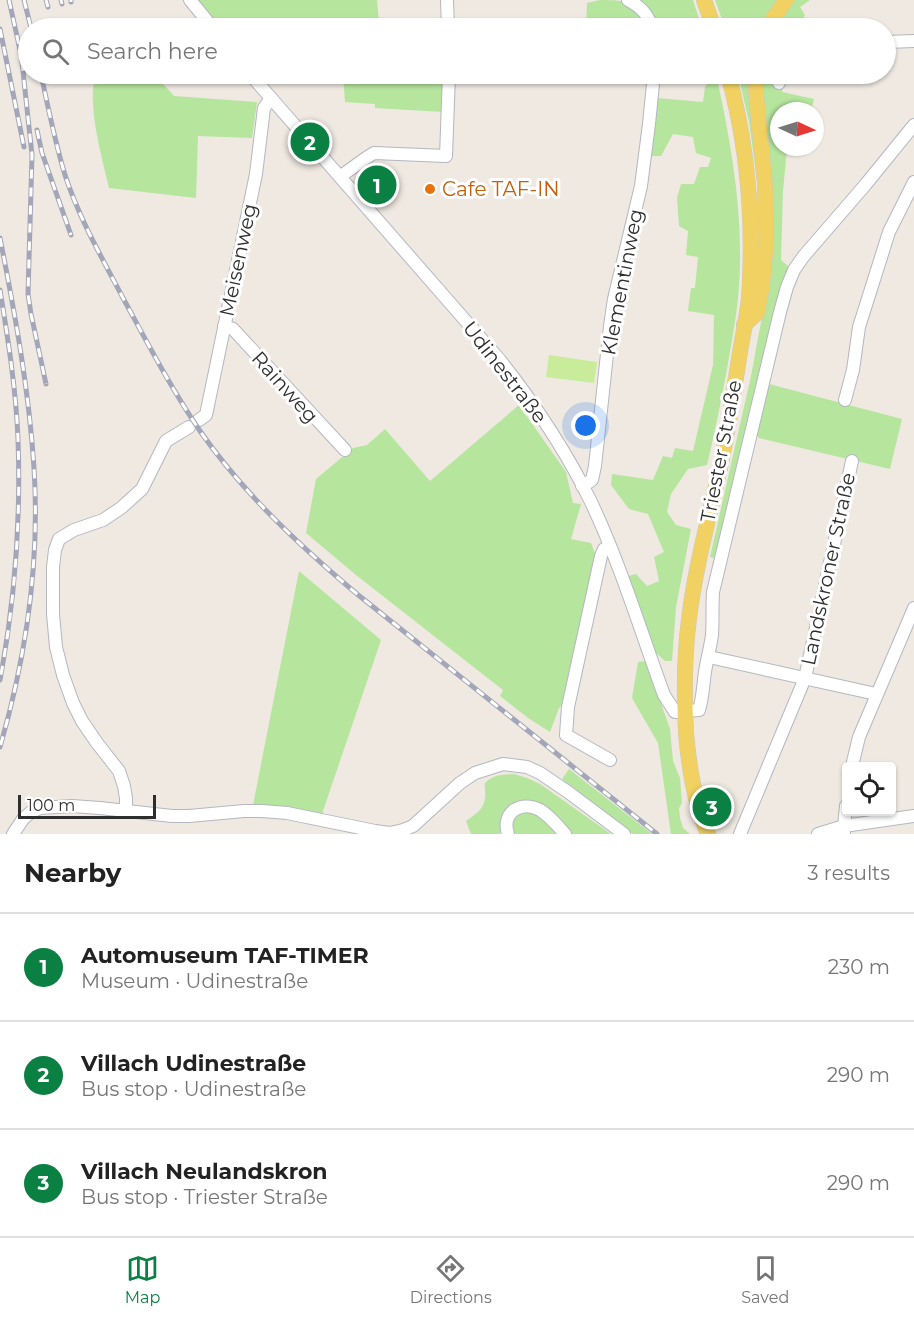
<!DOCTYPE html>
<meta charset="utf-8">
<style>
body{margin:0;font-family:Montserrat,sans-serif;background:#f2f2f2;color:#222}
.controls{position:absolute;right:18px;bottom:18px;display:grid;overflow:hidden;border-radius:6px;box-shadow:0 2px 4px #0004}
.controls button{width:54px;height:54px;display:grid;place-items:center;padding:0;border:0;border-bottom:2px solid #e0e0e0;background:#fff;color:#222;font:30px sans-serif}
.compass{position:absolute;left:770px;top:102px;width:54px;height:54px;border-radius:50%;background:#fff;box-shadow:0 2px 4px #0004;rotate:94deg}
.scale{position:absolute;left:18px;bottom:15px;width:138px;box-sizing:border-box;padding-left:6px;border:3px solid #2e2e2e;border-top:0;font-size:16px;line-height:21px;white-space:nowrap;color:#2e2e2e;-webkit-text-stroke:4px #fff;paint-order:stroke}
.you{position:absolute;left:586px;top:426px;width:21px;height:21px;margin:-15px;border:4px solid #fff;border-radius:50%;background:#1a73e8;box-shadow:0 0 0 9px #1a73e833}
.badge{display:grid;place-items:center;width:39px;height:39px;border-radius:50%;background:#0b8043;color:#fff;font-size:20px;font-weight:700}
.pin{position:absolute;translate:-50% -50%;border:3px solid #fff;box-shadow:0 2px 6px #0006}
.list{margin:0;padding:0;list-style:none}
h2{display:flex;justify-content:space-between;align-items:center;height:78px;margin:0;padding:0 24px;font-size:26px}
h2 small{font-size:20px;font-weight:400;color:#767676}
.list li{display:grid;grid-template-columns:39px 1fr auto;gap:18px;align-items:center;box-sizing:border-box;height:108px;padding:0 24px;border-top:2px solid #e0e0e0}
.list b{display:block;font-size:22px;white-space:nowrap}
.list p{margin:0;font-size:20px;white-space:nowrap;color:#767676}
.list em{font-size:20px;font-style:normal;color:#767676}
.icon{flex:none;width:33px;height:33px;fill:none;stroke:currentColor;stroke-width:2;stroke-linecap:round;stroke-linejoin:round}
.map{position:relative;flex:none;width:914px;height:834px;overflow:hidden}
.search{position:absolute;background:#fff;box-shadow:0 2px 4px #0004;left:18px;right:18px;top:18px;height:66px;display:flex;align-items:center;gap:15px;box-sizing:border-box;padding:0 21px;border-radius:33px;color:#767676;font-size:22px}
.sheet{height:402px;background:#fff}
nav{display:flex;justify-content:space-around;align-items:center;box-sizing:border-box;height:84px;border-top:2px solid #e0e0e0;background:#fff;font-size:16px;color:#767676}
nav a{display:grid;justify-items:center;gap:3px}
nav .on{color:#0b8043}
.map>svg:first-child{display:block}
.green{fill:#b6e59e}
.pitch{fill:#c9ec9a}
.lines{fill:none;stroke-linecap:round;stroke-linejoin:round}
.minor-casing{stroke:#b4b7c1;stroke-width:14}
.major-casing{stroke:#c9c9c9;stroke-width:16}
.minor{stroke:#fff;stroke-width:12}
.major{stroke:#f2d163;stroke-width:15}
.rail-casing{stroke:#a3a6b8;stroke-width:5}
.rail{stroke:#fff;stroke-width:3;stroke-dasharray:9;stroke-linecap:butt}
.food-dot{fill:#e8710a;stroke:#fff;stroke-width:2}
.labels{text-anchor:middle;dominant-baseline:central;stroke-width:6;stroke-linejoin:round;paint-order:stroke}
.food-label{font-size:20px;fill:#c56008;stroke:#fff;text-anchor:start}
.street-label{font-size:20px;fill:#2e2e2e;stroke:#fff}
</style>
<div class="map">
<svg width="914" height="834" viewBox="0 0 914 834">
<rect width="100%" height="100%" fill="#efe9e1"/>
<!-- green -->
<g class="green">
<polygon points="198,0 377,0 379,22 390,23 390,28 339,28 339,23 216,21"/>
<path d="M600 0C628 0 636 2 648 28H586L587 3Z"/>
<path d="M639 0H693L702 28H656C654 17 651 5 639 0Z"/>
<polygon points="715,0 780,0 763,28 725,28"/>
<polygon points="791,0 810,0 800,7 805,15 798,26 788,23 785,28 773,28"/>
<path d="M96 74H154L174 96 257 102 252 138 198 136 196 198 109 188C102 157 86 103 96 74Z"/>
<polygon points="343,74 389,74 390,80 443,82 443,112 375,108 375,104 345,102"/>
<polygon points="585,74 649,74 649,78"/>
<path d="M708 74H716C731 143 744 214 739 286 738 304 735 322 732 340 725 382 717 423 707 465L688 469 671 494 667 512 676 525 691 529 676 607 672 661H665L653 650 628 576 636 574 647 586 659 581 654 557 664 552 648 514 629 509 611 485 612 474 653 480 663 456 672 458 675 448 693 451 713 365 714 315 688 311 691 288H695L698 257 686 255 688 231 679 226 677 198 681 184H694L700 167H708L711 158 696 153 693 137 673 134 661 156H650L657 98 703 102 705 87 708 83Z"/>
<polygon points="738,74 752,74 761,187 758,188 749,122"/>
<polygon points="761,74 767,74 767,83 783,86 782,92 814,99 811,111 779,111 779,147 791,147 787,149 783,191 781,260 789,267 715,570 714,558 710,557 751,376 764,306"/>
<polygon points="769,384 902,419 890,469 759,438 757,435"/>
<polygon points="519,405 566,472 573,503 581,504 571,539 591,543 596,556 568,698 559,708 550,732 528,718 500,696 503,690 356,575 306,533 316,479 353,448 367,445 385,429 430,481"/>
<polygon points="299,571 381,640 322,814 286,807 253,805"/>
<polygon points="646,661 670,729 673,761 680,778 682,803 679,808 680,818 683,828 690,834 671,834 658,743 632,698 638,662"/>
<polygon points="569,769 652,834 633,834 562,779"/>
<path d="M514 774 527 778 540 784 611 834H572C558 820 530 787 508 807 501 814 500 824 500 834H471L466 821C474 815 484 810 485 798 486 793 484 788 485 783 495 774 501 775 514 774Z"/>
<path d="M525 812C542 813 548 822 560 834H513L511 824 516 816Z"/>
</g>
<!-- pitch -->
<polygon class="pitch" points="549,355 597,362 594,383 546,377"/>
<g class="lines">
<defs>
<g id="minor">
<polyline points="190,0 213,28"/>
<polyline points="447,0 448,28"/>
<path d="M628 0C641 7 648 14 652 28"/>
<polyline points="886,42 914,41"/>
<path d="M250 74 499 359C534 403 566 451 591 502 620 563 641 632 664 695L675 712 699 710C703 697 703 685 705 672 707 659 710 649 712 635 713 621 712 606 713 592L780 312 787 287 794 270 803 257 866 184 914 125"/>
<polyline points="779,83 781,74"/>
<polyline points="341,176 366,158 374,153 446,156 449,74"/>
<polyline points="224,326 233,329 345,450"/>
<polyline points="845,400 853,370 859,327 889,232 914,182"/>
<polyline points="199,420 206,415 256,174 264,108 271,98"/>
<polyline points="582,486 592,480 595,466 610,326 614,299 641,186 649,124 654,74"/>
<polyline points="610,546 604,549 601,556 568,707 566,735 610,760"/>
<polyline points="709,657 876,694"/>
<polyline points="852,766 859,737 914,608"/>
<polyline points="126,811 126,798 124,786 119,771 97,743 82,721 73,703 63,675 56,647 53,614 53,567 55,550 59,539 74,530 103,520 121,508 142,489 166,441 189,427"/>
<polyline points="844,833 844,826 846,806"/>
<polyline points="13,834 23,819 31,812 40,808 72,806 100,808 172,816 189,816 244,811 262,811 287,813 375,831 390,833 403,830 413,826 460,783 475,773 503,764 527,767 540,773 568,792 624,834"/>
<path d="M508 834C501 812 521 800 540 810 550 816 558 826 565 834"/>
<polyline points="740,834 805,678 852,461"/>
<polyline points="818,834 844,826 914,816"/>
</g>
<g id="major">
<polyline points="704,0 714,28"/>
<polyline points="768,28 772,20 786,0"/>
<polyline points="744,325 757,313 762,287 766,245 765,184 756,93 756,74"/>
<path d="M708 834C694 802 689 767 686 733 684 695 684 657 689 619 695 568 709 518 720 468 728 430 734 391 740 352 743 334 747 316 749 298 754 223 748 146 728 74"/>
</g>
</defs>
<!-- minor casing -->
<use href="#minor" class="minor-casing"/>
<!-- major casing -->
<use href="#major" class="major-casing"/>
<!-- minor -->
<use href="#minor" class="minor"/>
<!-- major -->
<use href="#major" class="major"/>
<defs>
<g id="rail">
<polyline points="9,0 24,68"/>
<polyline points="24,0 31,28"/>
<polyline points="46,0 48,7"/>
<polyline points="61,0 62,4"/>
<polyline points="71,0 71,2"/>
<polyline points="0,29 24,147"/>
<polyline points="22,62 32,155 28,294 31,314 46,384"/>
<path d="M41 74C48 107 55 142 65 175 79 218 102 258 123 298 147 342 172 390 200 431 244 494 299 545 357 594L657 834"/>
<polyline points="37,130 42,153 71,235"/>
<path d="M0 238C15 314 29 390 34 468 40 561 26 657 0 747"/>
<path d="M0 290C8 339 16 389 18 439 21 521 15 600 0 680"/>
</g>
</defs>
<!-- rail casing -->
<use href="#rail" class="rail-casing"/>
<!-- rail -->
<use href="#rail" class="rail"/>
</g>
<!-- markers -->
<circle class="food-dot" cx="430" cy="189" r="6"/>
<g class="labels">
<!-- food labels -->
<g class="food-label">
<text x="442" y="189">Cafe TAF-IN</text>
</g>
<!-- street labels -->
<g class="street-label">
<text transform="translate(238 260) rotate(-78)">Meisenweg</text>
<text transform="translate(622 282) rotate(-79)">Klementinweg</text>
<text transform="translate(505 372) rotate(52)">Udinestraße</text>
<text transform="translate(285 387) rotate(48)">Rainweg</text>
<text transform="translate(721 451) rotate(-79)">Triester Straße</text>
<text transform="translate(828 569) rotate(-78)">Landskroner Straße</text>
</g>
</g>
</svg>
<div class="controls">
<button><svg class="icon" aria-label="locate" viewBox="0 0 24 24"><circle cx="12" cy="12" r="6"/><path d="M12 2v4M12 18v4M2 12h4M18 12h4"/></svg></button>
</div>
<svg class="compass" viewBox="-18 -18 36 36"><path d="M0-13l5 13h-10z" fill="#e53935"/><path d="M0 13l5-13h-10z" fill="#767676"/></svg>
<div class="scale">100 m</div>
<div class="you"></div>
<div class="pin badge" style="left:377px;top:185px">1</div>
<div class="pin badge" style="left:310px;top:142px">2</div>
<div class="pin badge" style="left:712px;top:807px">3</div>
<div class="search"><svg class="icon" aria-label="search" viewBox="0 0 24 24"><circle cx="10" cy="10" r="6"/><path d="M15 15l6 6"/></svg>Search here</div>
</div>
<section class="sheet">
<h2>Nearby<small>3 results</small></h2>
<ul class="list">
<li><span class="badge">1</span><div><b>Automuseum TAF-TIMER</b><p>Museum · Udinestraße</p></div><em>230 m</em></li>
<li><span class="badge">2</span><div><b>Villach Udinestraße</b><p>Bus stop · Udinestraße</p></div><em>290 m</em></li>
<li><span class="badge">3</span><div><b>Villach Neulandskron</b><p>Bus stop · Triester Straße</p></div><em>290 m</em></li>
</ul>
</section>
<nav>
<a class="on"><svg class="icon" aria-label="map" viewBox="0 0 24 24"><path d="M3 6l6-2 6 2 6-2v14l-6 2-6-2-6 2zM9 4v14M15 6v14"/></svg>Map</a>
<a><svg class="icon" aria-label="directions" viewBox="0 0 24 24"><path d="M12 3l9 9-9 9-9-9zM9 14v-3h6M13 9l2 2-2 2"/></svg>Directions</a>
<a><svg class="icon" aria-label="saved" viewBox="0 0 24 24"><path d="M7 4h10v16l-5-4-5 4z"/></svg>Saved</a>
</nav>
